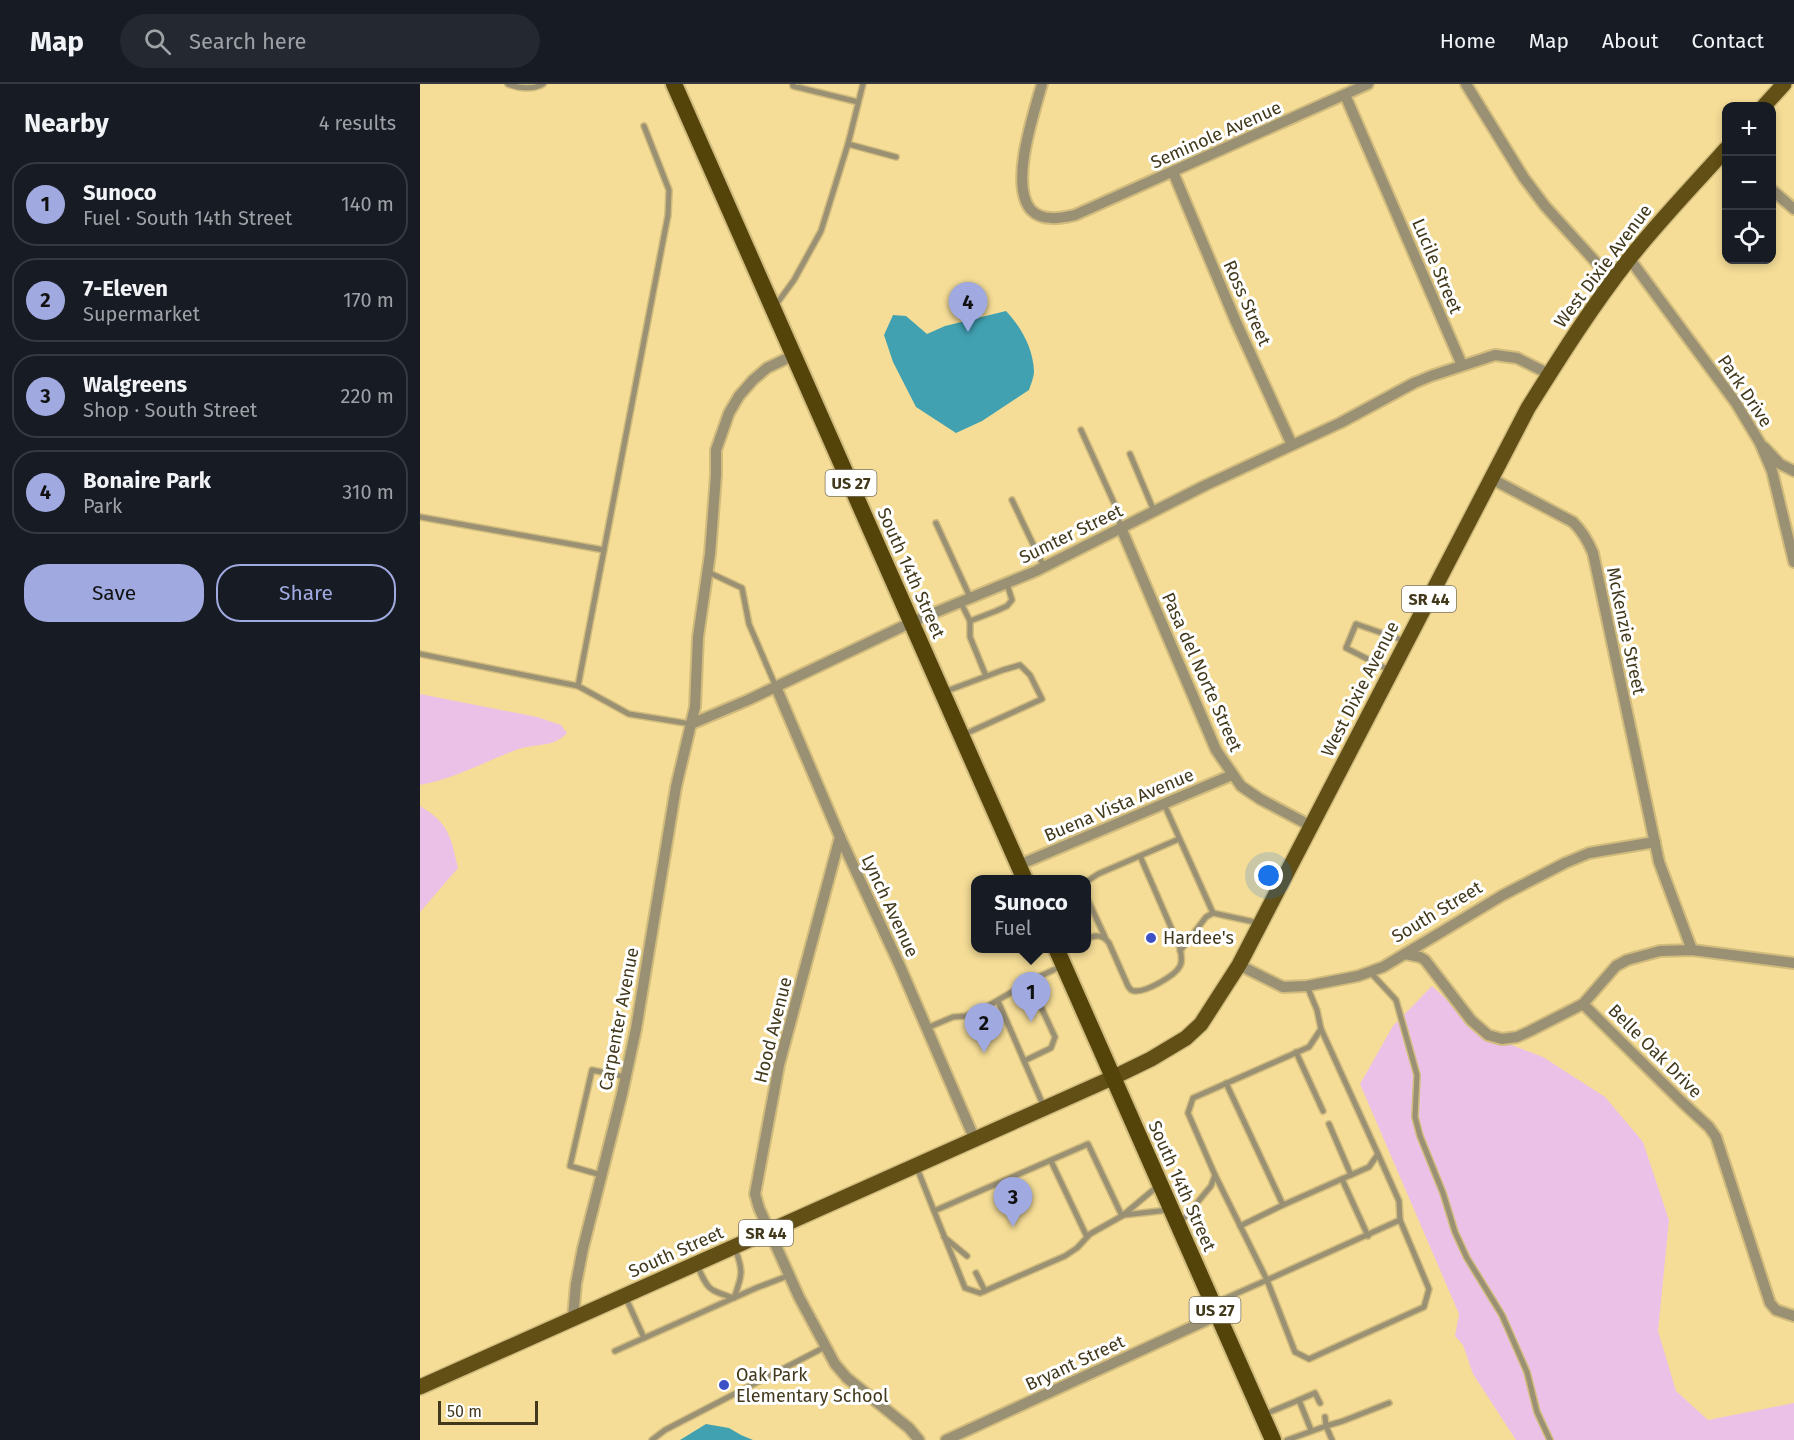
<!DOCTYPE html>
<meta charset="utf-8">
<style>
body{margin:0;font-family:"Fira Sans",sans-serif;background:#242831;color:#f1f3f6}
.controls{position:absolute;right:18px;top:18px;display:grid;overflow:hidden;border-radius:12px;box-shadow:0 3px 9px #0003}
.controls button{width:54px;height:54px;display:grid;place-items:center;padding:0;border:0;border-bottom:2px solid #363941;background:#171b24;color:#f1f3f6;font:30px sans-serif}
.scale{position:absolute;left:18px;bottom:15px;width:100px;box-sizing:border-box;padding-left:6px;border:3px solid #42391c;border-top:0;font-size:16px;line-height:21px;white-space:nowrap;color:#42391c;-webkit-text-stroke:4px #fff;paint-order:stroke}
.you{position:absolute;left:849px;top:792px;width:21px;height:21px;margin:-15px;border:4px solid #fff;border-radius:50%;background:#1a73e8;box-shadow:0 0 0 9px #1a73e833}
.badge{display:grid;place-items:center;width:39px;height:39px;border-radius:50%;background:#a0aae0;color:#111;font-size:20px;font-weight:700}
.pin{position:absolute;translate:-50% -50px;filter:drop-shadow(0 2px 3px #0008)}
.pin::after{content:'';position:absolute;top:32px;width:21px;height:18px;background:inherit;clip-path:polygon(0 0,100% 0,50% 100%)}
.popup{position:absolute;left:551px;top:791px;width:120px;height:78px;box-sizing:border-box;display:grid;place-content:center;border-radius:12px;background:#171b24;filter:drop-shadow(0 2px 4px #0005);font-size:20px;white-space:nowrap;color:#9ea1a6}
.popup b{font-size:22px;color:#f1f3f6}
.popup::after{content:'';position:absolute;left:50%;top:100%;margin-left:-12px;border:12px solid transparent;border-top-color:#171b24}
.list{margin:0;padding:0;list-style:none}
h2{display:flex;justify-content:space-between;align-items:center;height:78px;margin:0;padding:0 24px;font-size:26px}
h2 small{font-size:20px;font-weight:400;color:#9ea1a6}
.list li{display:grid;grid-template-columns:39px 1fr auto;gap:18px;align-items:center;box-sizing:border-box;height:84px;margin:0 12px 12px;padding:0 12px;border:2px solid #363941;border-radius:24px}
.list b{display:block;font-size:22px;white-space:nowrap}
.list p{margin:0;font-size:20px;white-space:nowrap;color:#9ea1a6}
.list em{font-size:20px;font-style:normal;color:#9ea1a6}
.actions{display:flex;gap:12px;padding:18px 24px}
.actions a{flex:1;padding:14px 0;border:2px solid #a0aae0;border-radius:24px;text-align:center;font-size:21px;color:#a0aae0}
.actions .main{background:#a0aae0;color:#111}
.icon{flex:none;width:33px;height:33px;fill:none;stroke:currentColor;stroke-width:2;stroke-linecap:round;stroke-linejoin:round}
.map{position:relative;flex:none;width:1374px;height:1356px;overflow:hidden}
header{display:flex;align-items:center;gap:36px;box-sizing:border-box;height:84px;padding:0 30px;background:#171b24;border-bottom:2px solid #363941}
header strong{font-size:28px}
nav{display:flex;gap:33px;margin-inline-start:auto;font-size:21px}
.search{width:420px;height:54px;background:#242831;display:flex;align-items:center;gap:15px;box-sizing:border-box;padding:0 21px;border-radius:33px;color:#9ea1a6;font-size:22px}
main{display:flex}
aside{flex:1;background:#171b24}
.map>svg:first-child{display:block}
.green{fill:#ecc1e7}
.water{fill:#41a1b1}
.lines{fill:none;stroke-linecap:round;stroke-linejoin:round}
.service-casing{stroke:#d1bc7e;stroke-width:8}
.minor-casing{stroke:#d1bc7e;stroke-width:14}
.primary-casing{stroke:#d1bc7e;stroke-width:18}
.trunk-casing{stroke:#d1bc7e;stroke-width:20}
.service{stroke:#9a9074;stroke-width:5}
.minor{stroke:#9a9074;stroke-width:10}
.primary{stroke:#614f15;stroke-width:15}
.trunk{stroke:#55440a;stroke-width:16}
.poi-dot{fill:#3d51c4;stroke:#fff;stroke-width:2}
.labels{text-anchor:middle;dominant-baseline:central;stroke-width:6;stroke-linejoin:round;paint-order:stroke}
.shield{fill:#fff;stroke:#7b7460;stroke-width:1.5}
.shield-label{font-size:16px;font-weight:bold;fill:#42391c}
.street-label{font-size:18px;fill:#42391c;stroke:#fff}
.poi-label{font-size:18px;fill:#42391c;stroke:#fff;text-anchor:start}
</style>
<header>
<strong>Map</strong>
<div class="search"><svg class="icon" aria-label="search" viewBox="0 0 24 24"><circle cx="10" cy="10" r="6"/><path d="M15 15l6 6"/></svg>Search here</div>
<nav><a>Home</a><a>Map</a><a>About</a><a>Contact</a></nav>
</header>
<main>
<aside>
<h2>Nearby<small>4 results</small></h2>
<ul class="list">
<li><span class="badge">1</span><div><b>Sunoco</b><p>Fuel · South 14th Street</p></div><em>140 m</em></li>
<li><span class="badge">2</span><div><b>7-Eleven</b><p>Supermarket</p></div><em>170 m</em></li>
<li><span class="badge">3</span><div><b>Walgreens</b><p>Shop · South Street</p></div><em>220 m</em></li>
<li><span class="badge">4</span><div><b>Bonaire Park</b><p>Park</p></div><em>310 m</em></li>
</ul>
<div class="actions"><a class="main">Save</a><a>Share</a></div>
</aside>
<div class="map">
<svg width="1374" height="1356" viewBox="0 0 1374 1356">
<rect width="100%" height="100%" fill="#f5dd97"/>
<!-- green -->
<g class="green">
<path d="M0 610 117 633 141 641 147 649C134 664 114 659 96 666 62 679 36 694 0 701Z"/>
<path d="M0 722C29 739 31 753 38 784L0 828Z"/>
<polygon points="1012,902 1051,938 1089,960 1123,973 1185,1013 1223,1058 1249,1136 1238,1247 1256,1307 1288,1336 1374,1319 1374,1356 1096,1356 1053,1290 1043,1261 1035,1252 1039,1230 940,1000 973,942"/>
</g>
<!-- water -->
<g class="water">
<path d="M586 227C601 243 613 264 614 287 614 293 611 300 609 306L562 337 536 349 496 323 473 278 464 251 473 231 486 232 507 250 525 242Z"/>
<polygon points="286,1340 309,1344 321,1351 333,1356 260,1356"/>
</g>
<g class="lines">
<defs>
<g id="service">
<path d="M88 0C97 4 114 6 123 0"/>
<polyline points="373,0 373,2 438,18"/>
<polyline points="428,60 443,0"/>
<polyline points="355,222 374,196 401,147 428,60 476,73"/>
<polyline points="661,346 695,421 701,444"/>
<polyline points="710,370 734,427"/>
<polyline points="592,416 624,483"/>
<polyline points="0,433 184,466 248,131 249,106 224,42"/>
<polyline points="516,439 550,513"/>
<polyline points="288,488 322,504 329,540 356,603"/>
<polyline points="541,519 550,537 550,553 566,592"/>
<polyline points="550,537 576,527 587,522 592,516 587,500"/>
<polyline points="0,570 158,602 209,630 271,640"/>
<polyline points="969,586 926,564 936,540 985,557"/>
<polyline points="158,602 184,466"/>
<polyline points="524,608 583,586 600,581 610,591 622,615 545,650"/>
<polyline points="744,720 793,829"/>
<polyline points="666,798 678,790 759,755"/>
<polyline points="666,812 685,853"/>
<path d="M666 855C676 850 683 851 689 859L708 902C710 905 711 907 715 907 726 908 755 892 760 882 763 876 761 871 760 864L720 772"/>
<polyline points="760,867 786,833 793,829 839,839"/>
<polyline points="951,889 976,916 997,991 995,1033 1000,1052 1023,1109 1035,1148 1047,1174 1082,1231 1107,1288 1117,1328 1130,1356"/>
<polyline points="578,917 624,1023"/>
<polyline points="507,944 533,933 546,932 568,922 614,895 642,882"/>
<polyline points="876,968 903,1027"/>
<polyline points="604,977 631,964 635,953 609,897"/>
<polyline points="806,999 863,1121 820,1142"/>
<polyline points="909,1040 931,1091"/>
<polyline points="958,1070 979,1117 980,1136"/>
<polyline points="631,1077 667,1153"/>
<polyline points="497,1084 514,1127 668,1060 702,1132"/>
<polyline points="181,1091 150,1082 172,986 206,993"/>
<polyline points="922,1095 948,1152"/>
<polyline points="863,1121 949,1083 958,1070 901,945"/>
<polyline points="514,1127 545,1204 560,1209 645,1172 657,1164 670,1150 702,1132 739,1101"/>
<polyline points="704,1131 748,1126"/>
<polyline points="761,1138 791,1102 795,1091"/>
<polyline points="524,1153 547,1172"/>
<path d="M277 1181C288 1206 288 1206 314 1214 322 1192 324 1187 315 1165"/>
<polyline points="556,1189 565,1207"/>
<polyline points="205,1212 224,1254"/>
<polyline points="795,1219 847,1196 875,1268 889,1275 1004,1223 1009,1205 980,1136 847,1196 795,1091 768,1029 773,1014 889,963 901,945 897,926 887,902"/>
<polyline points="195,1267 336,1204 370,1191"/>
<polyline points="879,1316 895,1309 900,1319"/>
<polyline points="843,1331 879,1316 891,1346"/>
<polyline points="905,1333 906,1342 923,1337 969,1319"/>
<polyline points="232,1356 245,1346 405,1263"/>
<polyline points="867,1356 906,1342 912,1356"/>
</g>
<g id="minor">
<path d="M622 0C614 29 589 101 611 126 623 138 641 134 655 131L948 0"/>
<polyline points="1046,0 1104,94 1125,122 1192,196"/>
<polyline points="925,11 1042,281"/>
<polyline points="753,88 816,238 872,361"/>
<polyline points="1352,106 1374,125"/>
<polyline points="1209,174 1316,319 1340,359 1352,387 1374,478"/>
<polyline points="1344,363 1360,380 1374,387"/>
<path d="M1072 395 1153 438C1162 447 1168 457 1173 469L1239 778 1272 866"/>
<polyline points="701,444 796,666 821,702 840,715 891,742"/>
<polyline points="356,603 420,753 479,880 555,1056"/>
<polyline points="271,640 328,616 492,538 616,487 786,401 920,339 994,299 1011,292 1075,271 1097,274 1129,290"/>
<polyline points="420,753 359,981 335,1110 339,1124 379,1213 415,1280 427,1294 489,1344 499,1356"/>
<polyline points="599,781 812,691"/>
<polyline points="985,870 1000,873 1005,876 1051,936 1068,951 1082,955 1097,953 1110,947 1163,920 1196,882 1207,876 1240,867 1272,866 1374,879"/>
<polyline points="819,881 863,903 887,902 938,892 963,883 1083,811 1145,779 1169,769 1235,758"/>
<polyline points="1163,920 1262,1018 1289,1043 1296,1053 1350,1219 1356,1226 1374,1232"/>
<polyline points="153,1234 156,1200 163,1164 202,1010 216,945 256,703 275,623 278,553 290,470 296,391 296,366 309,329 319,312 333,296 347,284 374,271"/>
<polyline points="526,1356 798,1231"/>
</g>
<g id="primary">
<polyline points="1344,22 1364,0"/>
<path d="M0 1303 692 994 731 975 766 954 781 940 819 881 1108 324C1140 273 1172 222 1209 175 1239 137 1274 101 1306 65"/>
</g>
<g id="trunk">
<polyline points="254,0 605,796"/>
<polyline points="636,864 853,1356"/>
</g>
</defs>
<!-- service casing -->
<use href="#service" class="service-casing"/>
<!-- minor casing -->
<use href="#minor" class="minor-casing"/>
<!-- primary casing -->
<use href="#primary" class="primary-casing"/>
<!-- trunk casing -->
<use href="#trunk" class="trunk-casing"/>
<!-- service -->
<use href="#service" class="service"/>
<!-- minor -->
<use href="#minor" class="minor"/>
<!-- primary -->
<use href="#primary" class="primary"/>
<!-- trunk -->
<use href="#trunk" class="trunk"/>
</g>
<!-- markers -->
<g class="poi-dot">
<circle cx="731" cy="854" r="6"/>
<circle cx="304" cy="1301" r="6"/>
</g>
<g class="labels">
<!-- shield labels -->
<g class="shield">
<rect x="405.5" y="386" width="51" height="26" rx="4.5"/>
<rect x="982" y="502" width="54" height="26" rx="4.5"/>
<rect x="319" y="1136" width="54" height="26" rx="4.5"/>
<rect x="769.5" y="1213" width="51" height="26" rx="4.5"/>
</g>
<g class="shield-label">
<text x="431" y="399">US 27</text>
<text x="1009" y="515">SR 44</text>
<text x="346" y="1149">SR 44</text>
<text x="795" y="1226">US 27</text>
</g>
<!-- street labels -->
<g class="street-label">
<text transform="translate(796 51) rotate(-24)">Seminole Avenue</text>
<text transform="translate(1017 182) rotate(67)">Lucile Street</text>
<text transform="translate(1183 182) rotate(-53)">West Dixie Avenue</text>
<text transform="translate(827 219) rotate(66)">Ross Street</text>
<text transform="translate(1325 307) rotate(56)">Park Drive</text>
<text transform="translate(651 450) rotate(-26)">Sumter Street</text>
<text transform="translate(491 489) rotate(66)">South 14th Street</text>
<text transform="translate(1206 547) rotate(78)">McKenzie Street</text>
<text transform="translate(782 588) rotate(66)">Pasa del Norte Street</text>
<text transform="translate(940 605) rotate(-63)">West Dixie Avenue</text>
<text transform="translate(699 721) rotate(-23)">Buena Vista Avenue</text>
<text transform="translate(470 822) rotate(65)">Lynch Avenue</text>
<text transform="translate(1017 828) rotate(-31)">South Street</text>
<text transform="translate(199 935) rotate(-79)">Carpenter Avenue</text>
<text transform="translate(353 946) rotate(-76)">Hood Avenue</text>
<text transform="translate(1235 967) rotate(45)">Belle Oak Drive</text>
<text transform="translate(762 1102) rotate(66)">South 14th Street</text>
<text transform="translate(256 1168) rotate(-24)">South Street</text>
<text transform="translate(655 1279) rotate(-25)">Bryant Street</text>
</g>
<!-- poi labels -->
<g class="poi-label">
<text x="743" y="854">Hardee's</text>
<text x="316" y="1291">Oak Park<tspan x="316" dy="21">Elementary School</tspan></text>
</g>
</g>
</svg>
<div class="controls">
<button>+</button>
<button>−</button>
<button><svg class="icon" aria-label="locate" viewBox="0 0 24 24"><circle cx="12" cy="12" r="6"/><path d="M12 2v4M12 18v4M2 12h4M18 12h4"/></svg></button>
</div>
<div class="scale">50 m</div>
<div class="you"></div>
<div class="pin badge" style="left:611px;top:938px">1</div>
<div class="popup"><b>Sunoco</b>Fuel</div>
<div class="pin badge" style="left:564px;top:969px">2</div>
<div class="pin badge" style="left:593px;top:1143px">3</div>
<div class="pin badge" style="left:548px;top:248px">4</div>
</div>
</main>
